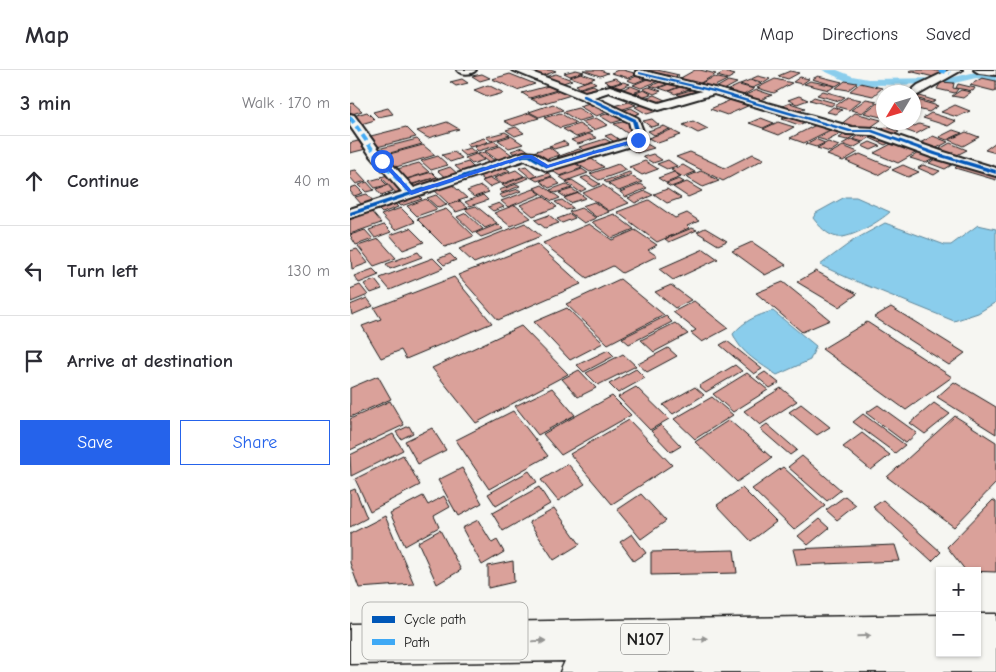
<!DOCTYPE html>
<meta charset="utf-8">
<style>
body{margin:0;font-family:"Comic Neue",sans-serif;background:#f2f2f3;color:#2b2b33}
.controls{position:absolute;right:15px;bottom:15px;display:grid;overflow:hidden;border-radius:0px;box-shadow:0 1px 4px #0004}
.controls button{width:45px;height:45px;display:grid;place-items:center;padding:0;border:0;border-bottom:1px solid #e1e1e2;background:#fff;color:#2b2b33;font:25px sans-serif}
.compass{position:absolute;left:526px;top:15px;width:45px;height:45px;border-radius:50%;background:#fff;box-shadow:0 1px 4px #0004;rotate:232deg}
.stop{position:absolute;width:15px;height:15px;margin:-11px;border:4px solid #2563eb;border-radius:50%;background:#fff}
.stop.end{background:#2563eb;border-color:#fff;box-shadow:0 1px 5px #0008}
.list{margin:0;padding:0;list-style:none}
h2{display:flex;justify-content:space-between;align-items:center;height:65px;margin:0;padding:0 20px;font-size:21px}
h2 small{font-size:16px;font-weight:400;color:#7c7c81}
.list li{display:grid;grid-template-columns:32px 1fr auto;gap:15px;align-items:center;box-sizing:border-box;height:90px;padding:0 20px;border-top:1px solid #e1e1e2}
.list b{display:block;font-size:19px;white-space:nowrap}
.list em{font-size:16px;font-style:normal;color:#7c7c81}
.actions{display:flex;gap:10px;padding:15px 20px}
.actions a{flex:1;padding:11px 0;border:1px solid #2563eb;border-radius:0px;text-align:center;font-size:18px;color:#2563eb}
.actions .main{background:#2563eb;color:#fff}
.icon{flex:none;width:28px;height:28px;fill:none;stroke:currentColor;stroke-width:2;stroke-linecap:round;stroke-linejoin:round}
.map{position:relative;flex:none;width:646px;height:602px;overflow:hidden}
header{display:flex;align-items:center;gap:30px;box-sizing:border-box;height:70px;padding:0 25px;background:#fff;border-bottom:1px solid #e1e1e2}
header strong{font-size:24px}
nav{display:flex;gap:28px;margin-inline-start:auto;font-size:18px}
main{display:flex}
aside{flex:1;background:#fff}
.map>svg:first-child{display:block}
.water{fill:#8acdec;stroke:#5e8699}
.lines{fill:none;stroke-linecap:round;stroke-linejoin:round}
.canal{fill:#8acdec;fill-rule:evenodd}
.building{fill:#daa19a;stroke:#1c1c1c}
.minor-casing{stroke:#1c1c1c;stroke-width:4}
.trunk-casing{stroke:#1c1c1c;stroke-width:3}
.minor{fill:#f6f6f2;fill-rule:evenodd}
.trunk{fill:#f6f6f2;fill-rule:evenodd}
.quiet-far1{stroke:#3fa9f5;stroke-width:4;stroke-dasharray:7 4;stroke-linecap:butt}
.quiet{stroke:#3fa9f5;stroke-width:5;stroke-dasharray:9 5;stroke-linecap:butt}
.cycleway-casing{stroke:#f6f6f2;stroke-width:3}
.cycleway{fill:#0057b8;fill-rule:evenodd}
.oneway{fill:#949492}
.route{fill:#2563eb}
.labels{text-anchor:middle;dominant-baseline:central;stroke-width:4.5;stroke-linejoin:round;paint-order:stroke}
.shield{fill:#f6f6f2;stroke:#5d5d5c;stroke-width:1}
.shield-label{font-size:18px;font-weight:bold;fill:#1c1c1c}
.key{fill:#f6f6f2;stroke:#b5b5b2;stroke-width:1}
.key-label{font-size:14px;fill:#1c1c1c}
</style>
<header>
<strong>Map</strong>
<nav><a>Map</a><a>Directions</a><a>Saved</a></nav>
</header>
<main>
<aside>
<h2>3 min<small>Walk · 170 m</small></h2>
<ul class="list">
<li><svg class="icon" aria-label="ahead" viewBox="0 0 24 24"><path d="M12 20V5M6 11l6-6 6 6"/></svg><div><b>Continue</b></div><em>40 m</em></li>
<li><svg class="icon" aria-label="left" viewBox="0 0 24 24"><path d="M17 20v-9H6M10 6l-5 5 5 5"/></svg><div><b>Turn left</b></div><em>130 m</em></li>
<li><svg class="icon" aria-label="arrive" viewBox="0 0 24 24"><path d="M6 21V4h12l-3 4 3 4H6"/></svg><div><b>Arrive at destination</b></div></li>
</ul>
<div class="actions"><a class="main">Save</a><a>Share</a></div>
</aside>
<div class="map">
<svg width="646" height="602" viewBox="0 0 646 602">
<rect width="100%" height="100%" fill="#f6f6f2"/>
<filter id="ink" filterUnits="userSpaceOnUse"><feTurbulence type="fractalNoise" baseFrequency=".02" numOctaves="2"/><feDisplacementMap in="SourceGraphic" scale="10" xChannelSelector="R" yChannelSelector="G"/><feConvolveMatrix kernelMatrix="1 2 1 2 8 2 1 2 1" color-interpolation-filters="sRGB"/></filter>
<g filter="url(#ink)">
<!-- water -->
<g class="water">
<path d="M495 127H506L540 142C530 151 501 169 487 167 477 165 469 156 463 148L466 143Z"/>
<polygon points="535,153 595,175 601,175 628,155 646,159 646,232 628,243 604,251 498,208 470,195 504,170"/>
<path d="M423 241 466 276 460 290 427 305C411 294 390 283 383 264 394 251 407 245 423 241Z"/>
</g>
<g class="lines">
<!-- canal -->
<polygon class="canal" points="472,0 487,0 502,6 518,9 600,8 626,2 646,5 646,11 626,8 600,14 518,15 496,11"/>
</g>
<!-- building -->
<g class="building">
<polygon points="182,0 203,0 206,1 192,6 179,1"/>
<polygon points="226,0 234,2 220,6 214,3"/>
<polygon points="233,0 250,0 258,3 250,6"/>
<polygon points="268,0 273,0 288,4 279,8 261,3"/>
<polygon points="300,0 307,0 329,5 322,9 295,3"/>
<polygon points="345,0 350,0 366,4 347,15 327,10"/>
<polygon points="561,0 582,0 591,2 584,7 559,1"/>
<polygon points="440,1 449,3 438,9 428,6"/>
<polygon points="374,2 385,5 378,9 367,6"/>
<polygon points="231,3 245,8 234,12 220,7"/>
<polygon points="132,4 140,8 130,11 122,6"/>
<polygon points="160,4 185,14 167,20 142,9"/>
<polygon points="206,4 222,10 210,14 194,7"/>
<polygon points="292,4 300,7 285,13 277,10"/>
<polygon points="408,6 420,9 414,13 401,9"/>
<polygon points="468,6 492,12 486,16 462,9"/>
<polygon points="302,7 311,10 291,18 283,15"/>
<polygon points="364,7 377,10 359,19 347,15"/>
<polygon points="450,7 459,9 452,14 443,12"/>
<polygon points="265,8 271,12 261,15 254,11"/>
<polygon points="632,8 646,11 646,20 644,21 620,15"/>
<polygon points="112,9 118,13 106,16 100,12"/>
<polygon points="425,9 442,13 424,23 407,18"/>
<polygon points="241,10 246,13 230,18 226,15"/>
<polygon points="315,10 322,12 307,18 300,16"/>
<polygon points="400,10 412,14 402,18 390,14"/>
<polygon points="378,11 387,13 372,21 364,19"/>
<polygon points="460,11 485,16 479,20 454,14"/>
<polygon points="495,11 507,13 498,20 486,18"/>
<polygon points="273,12 280,14 268,19 261,16"/>
<polygon points="324,12 333,15 318,21 309,18"/>
<polygon points="591,12 604,13 603,18 608,19 605,23 587,19"/>
<polygon points="510,13 532,18 523,26 500,21"/>
<polygon points="608,14 625,18 623,21 606,18"/>
<polygon points="138,15 154,23 139,27 124,20"/>
<polygon points="243,15 252,20 238,24 229,19"/>
<polygon points="336,15 342,18 325,24 319,21"/>
<polygon points="389,15 404,19 390,27 374,22"/>
<polygon points="198,16 207,20 180,28 172,23"/>
<polygon points="281,16 291,20 280,24 270,20"/>
<polygon points="299,17 311,21 304,24 293,19"/>
<polygon points="344,19 352,22 335,28 327,24"/>
<polygon points="210,20 221,25 191,34 181,29"/>
<polygon points="294,20 301,24 291,27 283,24"/>
<polygon points="407,20 422,25 408,31 393,26"/>
<polygon points="611,20 621,22 613,28 602,26"/>
<polygon points="473,21 495,27 489,31 467,25"/>
<polygon points="304,25 315,30 305,34 294,28"/>
<polygon points="449,26 458,30 447,34 438,30"/>
<polygon points="570,26 586,31 582,33 566,28"/>
<polygon points="464,27 485,33 481,36 460,30"/>
<polygon points="498,27 511,30 499,40 485,36"/>
<polygon points="383,29 400,35 377,45 360,39"/>
<polygon points="516,29 527,31 512,43 501,40"/>
<polygon points="567,30 588,36 579,42 564,38 564,33"/>
<polygon points="243,32 260,41 246,46 229,36"/>
<polygon points="279,32 286,35 270,40 263,36"/>
<polygon points="3,33 12,41 2,44 0,42 0,34"/>
<polygon points="440,33 455,38 444,43 430,37"/>
<polygon points="527,33 534,35 534,45 531,47 514,43"/>
<polygon points="203,34 213,40 189,47 179,42"/>
<polygon points="294,34 307,41 297,44 285,37"/>
<polygon points="605,35 620,41 607,47 591,42"/>
<polygon points="483,37 492,40 486,44 477,42"/>
<polygon points="38,38 43,44 28,47 23,42"/>
<polygon points="228,38 243,47 228,51 213,42"/>
<polygon points="281,38 290,43 281,46 272,41"/>
<polygon points="17,42 25,50 11,54 3,46"/>
<polygon points="263,42 276,49 262,53 250,46"/>
<polygon points="179,43 189,48 163,56 154,51"/>
<polygon points="210,43 226,53 210,58 194,48"/>
<polygon points="505,43 531,50 518,59 490,55"/>
<polygon points="581,43 606,51 598,56 573,48"/>
<polygon points="441,45 457,51 449,55 432,49"/>
<polygon points="246,48 258,55 244,60 231,52"/>
<polygon points="411,48 424,53 413,58 399,53"/>
<polygon points="302,49 309,55 301,57 293,51"/>
<polygon points="281,50 286,60 277,63 264,54"/>
<polygon points="343,51 358,59 348,63 333,55"/>
<polygon points="97,52 109,59 78,68 67,61"/>
<polygon points="428,52 444,57 429,65 413,59"/>
<polygon points="549,52 560,57 554,59 537,53"/>
<polygon points="229,54 242,62 226,67 213,59"/>
<polygon points="468,54 482,59 454,73 440,68"/>
<polygon points="569,54 579,57 566,64 555,60"/>
<polygon points="314,56 320,59 304,65 298,61"/>
<polygon points="56,57 66,67 27,77 17,67"/>
<polygon points="166,57 174,63 165,66 156,60"/>
<polygon points="536,57 549,62 542,66 529,61"/>
<polygon points="484,59 494,62 477,71 467,68"/>
<polygon points="321,60 331,65 308,73 298,68"/>
<polygon points="603,60 612,63 597,70 589,67"/>
<polygon points="155,62 160,65 141,71 136,67"/>
<polygon points="498,62 506,65 497,70 489,68"/>
<polygon points="512,62 522,66 513,72 503,69"/>
<polygon points="616,62 629,67 613,76 599,70"/>
<polygon points="239,64 247,68 228,74 221,70"/>
<polygon points="261,64 274,73 268,74 255,66"/>
<polygon points="528,65 543,71 535,75 520,68"/>
<polygon points="161,66 173,74 159,78 148,70"/>
<polygon points="583,66 598,72 583,80 568,74"/>
<polygon points="134,68 138,72 120,77 116,74"/>
<polygon points="67,69 72,74 33,85 28,79"/>
<polygon points="255,69 266,75 240,84 229,77"/>
<polygon points="465,69 475,73 466,77 456,74"/>
<polygon points="501,69 512,73 503,78 492,74"/>
<polygon points="12,70 20,78 0,83 0,73"/>
<polygon points="144,71 149,75 128,81 124,77"/>
<polygon points="213,71 218,75 204,79 199,76"/>
<polygon points="478,72 489,76 480,82 467,78"/>
<polygon points="520,72 530,76 521,80 512,76"/>
<polygon points="545,72 569,81 548,93 524,83"/>
<polygon points="646,72 646,83 635,80"/>
<polygon points="295,73 304,78 287,83 279,78"/>
<polygon points="600,73 617,80 603,87 586,81"/>
<polygon points="73,75 85,85 43,98 32,86"/>
<polygon points="150,76 165,87 150,92 135,81"/>
<polygon points="493,76 508,82 493,91 477,85"/>
<polygon points="173,77 180,82 167,86 161,81"/>
<polygon points="199,77 210,85 194,90 183,82"/>
<polygon points="120,78 126,83 115,86 109,81"/>
<polygon points="229,79 232,81 210,89 207,87"/>
<polygon points="104,82 112,88 100,92 92,85"/>
<polygon points="134,82 145,91 139,93 128,84"/>
<polygon points="340,82 375,98 403,84 414,89 373,111 326,87"/>
<polygon points="570,82 586,87 576,93 560,88"/>
<polygon points="126,84 134,90 122,94 115,88"/>
<polygon points="303,84 312,90 303,93 293,87"/>
<polygon points="510,84 541,97 528,105 496,91"/>
<polygon points="88,86 98,95 81,100 71,91"/>
<polygon points="588,87 605,93 595,99 579,93"/>
<polygon points="240,88 254,97 240,102 226,93"/>
<polygon points="318,90 327,96 317,99 307,94"/>
<polygon points="295,91 308,99 292,105 279,97"/>
<polygon points="118,92 126,100 114,104 105,96"/>
<polygon points="223,92 232,98 210,106 201,100"/>
<polygon points="69,93 79,102 53,110 44,100"/>
<polygon points="610,93 646,104 646,110 605,98"/>
<polygon points="268,94 277,100 249,110 240,104"/>
<polygon points="333,95 345,102 333,107 321,100"/>
<polygon points="553,95 569,102 558,107 542,100"/>
<polygon points="573,95 590,101 584,105 568,98"/>
<polygon points="153,96 160,101 134,110 127,104"/>
<polygon points="176,96 187,106 181,108 169,98"/>
<polygon points="100,97 110,106 98,110 88,101"/>
<polygon points="232,99 238,103 216,111 210,107"/>
<polygon points="6,100 16,111 6,114 0,107 0,101"/>
<polygon points="166,100 174,106 152,114 144,108"/>
<polygon points="351,101 369,111 353,117 336,107"/>
<polygon points="82,102 87,107 59,115 54,110"/>
<polygon points="279,102 282,104 257,113 254,111"/>
<polygon points="324,102 331,107 316,113 308,108"/>
<polygon points="198,103 202,106 187,111 182,108"/>
<polygon points="41,104 59,122 49,126 31,107"/>
<polygon points="176,106 179,108 155,117 152,115"/>
<polygon points="237,106 250,114 244,117 231,108"/>
<polygon points="281,106 292,112 269,121 258,114"/>
<polygon points="88,107 93,112 63,121 58,116"/>
<polygon points="201,107 210,114 199,118 190,111"/>
<polygon points="30,108 37,115 25,118 19,111"/>
<polygon points="141,108 149,113 139,117 132,111"/>
<polygon points="329,109 334,112 321,117 316,114"/>
<polygon points="222,110 236,119 230,122 216,112"/>
<polygon points="17,112 24,120 16,122 9,115"/>
<polygon points="337,112 352,121 338,127 323,117"/>
<polygon points="100,113 117,128 99,134 83,119"/>
<polygon points="167,114 170,116 152,123 149,120"/>
<polygon points="216,114 222,118 205,123 200,120"/>
<polygon points="291,114 297,118 276,127 270,122"/>
<polygon points="38,115 43,121 31,125 26,119"/>
<polygon points="192,115 210,128 202,131 184,118"/>
<polygon points="253,115 279,133 259,141 233,123"/>
<polygon points="6,116 13,123 4,126 0,121 0,118"/>
<polygon points="131,116 139,122 124,127 117,121"/>
<polygon points="168,119 171,121 153,128 149,125"/>
<polygon points="184,119 191,124 158,137 151,131"/>
<polygon points="222,119 228,123 215,127 209,123"/>
<polygon points="317,119 331,128 317,133 304,124"/>
<polygon points="295,121 303,125 285,133 278,128"/>
<polygon points="66,123 72,129 51,136 45,130"/>
<polygon points="229,123 236,128 220,133 214,128"/>
<polygon points="17,124 24,132 13,136 5,127"/>
<polygon points="86,125 97,135 88,138 77,128"/>
<polygon points="133,125 138,130 120,136 115,132"/>
<polygon points="193,126 207,137 183,146 170,135"/>
<polygon points="76,129 87,139 67,146 57,136"/>
<polygon points="41,130 48,137 32,143 25,136"/>
<polygon points="212,130 223,138 216,140 205,132"/>
<polygon points="299,130 325,148 337,143 349,151 337,156 339,158 307,172 267,142"/>
<polygon points="110,131 118,138 106,142 98,135"/>
<polygon points="244,132 259,142 246,147 232,136"/>
<polygon points="149,133 154,137 143,141 138,137"/>
<polygon points="165,135 181,148 160,156 144,143"/>
<polygon points="126,136 147,153 135,158 115,139"/>
<polygon points="51,138 65,152 45,160 31,145"/>
<polygon points="231,138 246,148 234,153 219,142"/>
<polygon points="96,139 124,166 95,177 67,149"/>
<polygon points="20,140 31,153 0,164 0,147"/>
<polygon points="116,143 133,159 124,163 107,147"/>
<polygon points="220,144 225,148 212,153 207,149"/>
<polygon points="264,144 284,159 262,168 242,152"/>
<polygon points="199,145 209,153 195,158 185,150"/>
<polygon points="175,153 191,166 124,193 109,179"/>
<polygon points="148,154 153,159 131,167 126,163"/>
<polygon points="239,154 262,170 285,160 307,175 298,180 307,186 272,203 263,196 237,208 193,173"/>
<polygon points="34,155 41,162 25,168 19,160"/>
<polygon points="60,158 74,172 53,180 40,165"/>
<polygon points="342,158 347,160 319,172 315,169"/>
<polygon points="355,158 377,171 368,175 347,162"/>
<polygon points="15,160 23,169 6,175 0,165"/>
<polygon points="29,169 46,188 24,196 8,176"/>
<polygon points="402,172 436,195 415,205 382,181"/>
<polygon points="187,174 231,214 148,250 108,205"/>
<polygon points="7,179 18,193 2,199 0,181"/>
<polygon points="354,179 368,189 323,210 309,199"/>
<polygon points="68,182 72,187 40,199 36,194"/>
<polygon points="100,184 106,190 94,195 88,189"/>
<polygon points="83,188 93,198 40,220 30,208"/>
<polygon points="23,199 29,205 9,213 4,206"/>
<polygon points="466,201 507,224 489,237 447,212"/>
<polygon points="104,207 142,253 56,289 51,280 31,288 12,256 31,249 24,238"/>
<polygon points="270,209 314,245 258,274 216,234"/>
<polygon points="25,210 32,219 21,223 14,214"/>
<polygon points="433,212 480,250 452,262 406,223"/>
<polygon points="10,215 18,225 1,232 0,219"/>
<polygon points="321,215 341,230 325,238 305,222"/>
<polygon points="17,228 23,236 2,245 0,235"/>
<polygon points="344,231 378,258 352,272 341,263 346,260 323,242"/>
<polygon points="541,237 615,283 599,295 524,247"/>
<polygon points="217,238 253,273 220,290 184,252"/>
<polygon points="316,246 322,252 279,274 272,268"/>
<polygon points="517,252 602,307 556,340 472,279"/>
<polygon points="325,253 338,264 304,282 291,270"/>
<polygon points="171,256 218,304 126,353 82,298"/>
<polygon points="377,271 412,299 404,304 370,275"/>
<polygon points="318,278 327,286 297,302 288,294"/>
<polygon points="258,280 264,286 234,302 227,295"/>
<polygon points="273,284 286,296 248,315 236,303"/>
<polygon points="385,295 392,301 356,322 349,316"/>
<polygon points="286,299 295,308 268,323 259,314"/>
<polygon points="229,300 246,318 228,327 212,309"/>
<polygon points="415,302 429,313 420,318 407,307"/>
<polygon points="397,303 418,320 383,342 363,324"/>
<polygon points="28,306 41,329 0,347 0,318"/>
<polygon points="604,312 646,337 646,364 587,327"/>
<polygon points="286,317 319,349 300,360 268,327"/>
<polygon points="345,317 354,325 323,344 313,335"/>
<polygon points="202,318 225,345 188,365 165,336"/>
<polygon points="431,318 447,331 410,355 394,341"/>
<polygon points="262,326 281,345 211,385 193,364"/>
<polygon points="362,327 383,345 345,369 324,349"/>
<polygon points="40,331 54,355 0,380 0,349"/>
<polygon points="584,333 600,344 575,364 560,353"/>
<polygon points="451,334 480,357 467,365 439,342"/>
<polygon points="528,335 567,363 556,373 516,343"/>
<polygon points="163,341 198,386 139,419 106,370"/>
<polygon points="513,344 555,375 545,383 503,352"/>
<polygon points="605,346 646,372 646,413 604,457 537,407"/>
<polygon points="279,350 322,395 262,434 220,384"/>
<polygon points="379,350 422,388 387,412 345,372"/>
<polygon points="417,354 447,380 440,385 410,359"/>
<polygon points="311,355 331,376 321,382 301,361"/>
<polygon points="59,356 63,363 51,369 46,362"/>
<polygon points="82,358 96,380 68,394 55,371"/>
<polygon points="512,363 540,385 521,400 493,377"/>
<polygon points="43,364 53,380 1,406 0,385"/>
<polygon points="53,385 70,415 20,441 5,409"/>
<polygon points="452,386 491,420 477,431 438,397"/>
<polygon points="218,394 235,414 208,431 191,410"/>
<polygon points="433,397 475,436 444,460 402,419"/>
<polygon points="112,398 132,433 108,446 88,410"/>
<polygon points="179,401 187,412 146,436 138,424"/>
<polygon points="189,417 200,434 153,461 142,443"/>
<polygon points="392,418 426,452 401,471 367,435"/>
<polygon points="5,419 17,448 0,457 0,421"/>
<polygon points="291,424 316,451 291,469 267,440"/>
<polygon points="73,426 78,435 94,426 100,437 84,446 89,457 55,476 40,443"/>
<polygon points="495,426 506,435 487,450 476,440"/>
<polygon points="533,430 591,482 582,491 523,437"/>
<polygon points="643,430 646,432 646,502 616,501 597,477"/>
<polygon points="204,438 230,474 204,490 179,452"/>
<polygon points="35,446 64,514 9,518 0,493 0,464"/>
<polygon points="469,449 479,458 458,475 448,466"/>
<polygon points="128,450 142,473 147,470 154,482 132,495 112,458"/>
<polygon points="90,460 111,500 87,514 68,472"/>
<polygon points="282,464 296,483 284,491 270,472"/>
<polygon points="545,475 550,491 447,495 443,479"/>
<polygon points="384,480 387,503 301,505 301,482"/>
<polygon points="163,491 164,512 138,518 138,496"/>
</g>
<g class="lines">
<defs>
<g id="minor">
<path d="M107 0H126C122 5 111 5 107 0Z"/>
<polygon points="162,0 176,0 235,22 260,16 309,33 352,21 286,5 286,1 290,0 368,19 502,57 525,58 591,81 646,98 646,106 581,87 520,65 497,64 364,24 309,40 259,22 244,27 288,48 296,69 294,72 197,101 175,90 0,148 0,139 52,122 20,85 0,56 0,44 4,45 31,82 64,118 174,82 185,83 199,92 283,67 279,52 230,28"/>
<polygon points="599,0 612,0 564,27 564,22 560,22 568,15"/>
<polygon points="624,0 646,0 646,5 629,3"/>
</g>
<polygon id="trunk" points="627,544 646,544 646,602 210,602 215,591 0,594 0,554 590,545 590,583 627,583"/>
</defs>
<!-- minor casing -->
<use href="#minor" class="minor-casing"/>
<!-- trunk casing -->
<use href="#trunk" class="trunk-casing"/>
<!-- minor -->
<use href="#minor" class="minor"/>
<!-- trunk -->
<use href="#trunk" class="trunk"/>
<!-- quiet-far1 -->
<g class="quiet-far1">
<polyline points="589,0 600,3"/>
<polyline points="0,47 26,85 36,96"/>
</g>
<!-- quiet -->
<polyline class="quiet" points="35,95 61,123"/>
<defs>
<g id="cycleway">
<polygon points="289,2 365,20 501,60 523,60 588,83 646,100 646,104 584,85 521,62 499,62 363,22 289,4"/>
<polygon points="233,25 235,25 286,49 292,70 197,98 179,87 174,87 0,146 0,142 172,85 182,85 198,95 287,68 282,51 233,27"/>
</g>
</defs>
<!-- cycleway casing -->
<use href="#cycleway" class="cycleway-casing"/>
<!-- cycleway -->
<use href="#cycleway" class="cycleway"/>
</g>
<!-- one-way arrows -->
<defs><path id="oneway-solid" d="M-6-.8H1V-3.2L6.5 0L1 3.2V.8H-6Z" transform="scale(1.25)"/></defs>
<g class="oneway">
<use href="#oneway-solid" transform="translate(514 566) rotate(-1)"/>
<use href="#oneway-solid" transform="translate(351 569) rotate(-1)"/>
<use href="#oneway-solid" transform="translate(189 571) rotate(-1)"/>
</g>
</g>
<!-- route -->
<polygon class="route" points="286,69 291,70 197,98 179,88 174,88 61,125 29,91 34,90 62,121 174,85 182,85 198,95"/>
<g class="labels">
<!-- shield labels -->
<rect class="shield" x="271" y="553.5" width="48" height="31" rx="4"/>
<g class="shield-label">
<text x="295" y="569">N107</text>
</g>
</g>
<!-- legend -->
<rect x="12" y="532" width="166" height="58" rx="8" class="key"/>
<rect x="22" y="546" width="23" height="7" fill="#0057b8"/>
<rect x="22" y="569" width="23" height="6" fill="#3fa9f5"/>
<g class="key-label">
<text x="54" y="554">Cycle path</text>
<text x="54" y="577">Path</text>
</g>
</svg>
<div class="controls">
<button>+</button>
<button>−</button>
</div>
<svg class="compass" viewBox="-18 -18 36 36"><path d="M0-13l5 13h-10z" fill="#e53935"/><path d="M0 13l5-13h-10z" fill="#7c7c81"/></svg>
<div class="stop" style="left:32px;top:91px"></div>
<div class="stop end" style="left:288px;top:70px"></div>
</div>
</main>
